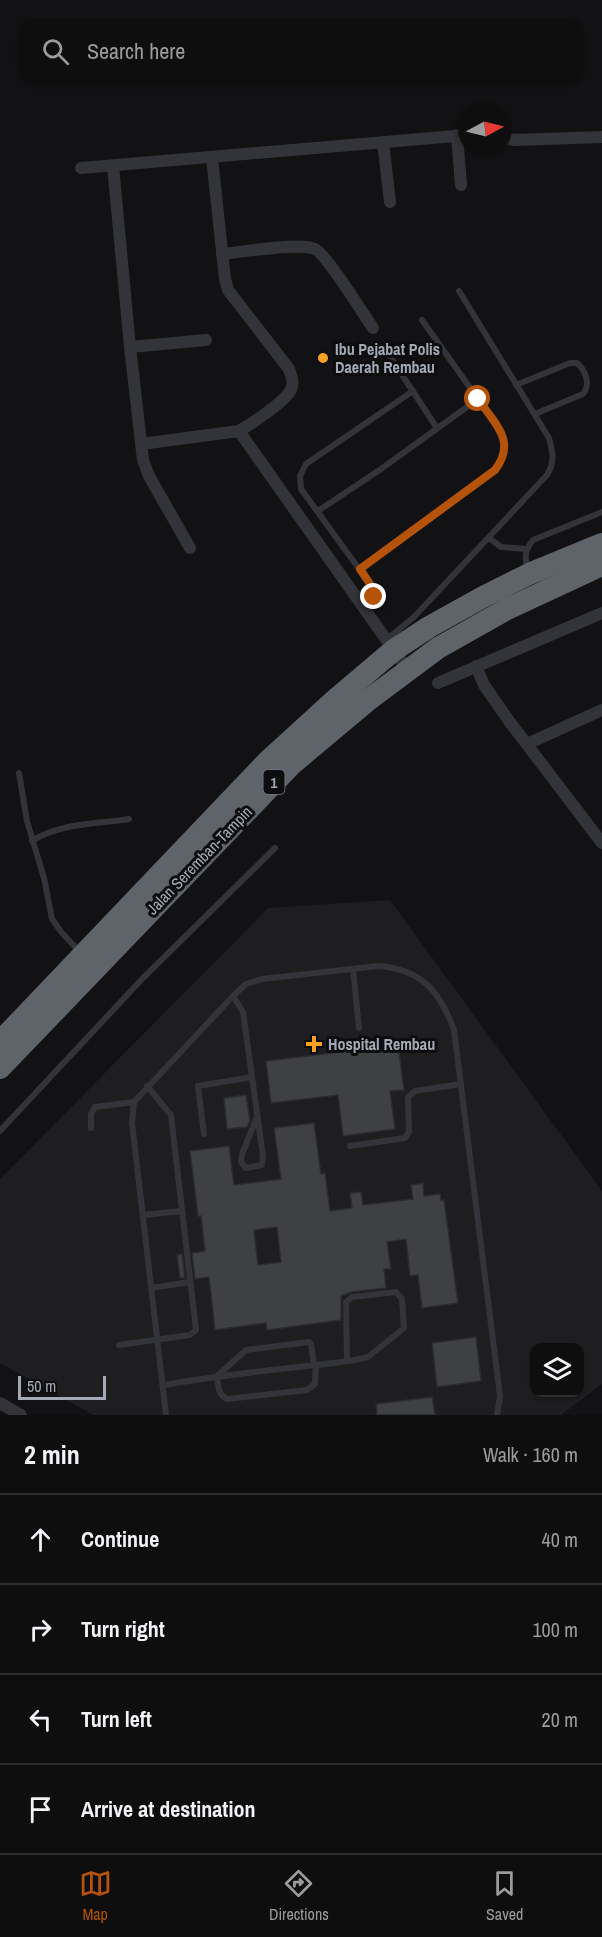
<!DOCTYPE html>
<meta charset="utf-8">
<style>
body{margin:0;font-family:"Archivo Narrow",sans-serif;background:#171718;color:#f1f3f6}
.controls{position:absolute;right:18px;bottom:18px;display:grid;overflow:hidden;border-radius:12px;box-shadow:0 2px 4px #0004}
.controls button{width:54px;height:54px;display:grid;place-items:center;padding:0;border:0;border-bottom:2px solid #2e2e2f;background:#0e0e0f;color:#f1f3f6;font:30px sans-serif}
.compass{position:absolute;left:458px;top:102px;width:54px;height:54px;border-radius:50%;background:#0e0e0f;box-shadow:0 2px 4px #0004;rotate:83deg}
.scale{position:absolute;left:18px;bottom:15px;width:88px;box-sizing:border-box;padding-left:6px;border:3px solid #a3aab5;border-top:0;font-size:16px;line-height:21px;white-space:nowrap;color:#a3aab5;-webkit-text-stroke:4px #0d0d0f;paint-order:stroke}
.stop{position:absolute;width:18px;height:18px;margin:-14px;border:4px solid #b45309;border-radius:50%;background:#fff}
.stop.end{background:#b45309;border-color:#fff;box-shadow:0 2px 6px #0008}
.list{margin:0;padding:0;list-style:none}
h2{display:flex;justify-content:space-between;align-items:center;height:78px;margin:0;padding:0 24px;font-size:26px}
h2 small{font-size:20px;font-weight:400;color:#9b9c9e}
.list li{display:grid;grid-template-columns:39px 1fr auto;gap:18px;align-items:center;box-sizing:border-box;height:90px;padding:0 24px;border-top:2px solid #2e2e2f}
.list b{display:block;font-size:22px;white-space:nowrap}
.list em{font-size:20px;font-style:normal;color:#9b9c9e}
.icon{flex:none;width:33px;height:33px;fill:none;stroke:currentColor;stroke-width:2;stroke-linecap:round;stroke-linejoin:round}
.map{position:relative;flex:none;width:602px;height:1415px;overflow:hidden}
.search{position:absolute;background:#0e0e0f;box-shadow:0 2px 4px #0004;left:18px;right:18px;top:18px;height:66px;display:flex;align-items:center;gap:15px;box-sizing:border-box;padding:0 21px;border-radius:18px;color:#9b9c9e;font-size:22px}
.sheet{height:438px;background:#0e0e0f}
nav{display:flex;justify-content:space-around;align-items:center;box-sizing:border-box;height:84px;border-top:2px solid #2e2e2f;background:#0e0e0f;font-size:16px;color:#9b9c9e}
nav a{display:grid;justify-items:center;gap:3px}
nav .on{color:#b45309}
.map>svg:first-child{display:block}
.built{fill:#1e1e21;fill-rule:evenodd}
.building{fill:#3e4044;stroke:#2c2c30;stroke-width:1.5;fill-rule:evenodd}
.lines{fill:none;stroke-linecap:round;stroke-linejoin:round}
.lane{stroke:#333439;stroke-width:6}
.street{stroke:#333439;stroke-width:12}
.highway{stroke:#5f636a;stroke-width:22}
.route{stroke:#b45309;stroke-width:8}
.poi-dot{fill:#fba022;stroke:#0d0d0f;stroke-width:2}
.labels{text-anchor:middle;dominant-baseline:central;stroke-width:6;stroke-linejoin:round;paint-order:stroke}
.shield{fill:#0d0d0f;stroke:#767b83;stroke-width:1.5}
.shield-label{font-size:15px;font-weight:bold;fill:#a3aab5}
.poi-label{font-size:16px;font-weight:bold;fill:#a3aab5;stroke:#0d0d0f;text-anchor:start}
.street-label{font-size:16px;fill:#a3aab5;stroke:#0d0d0f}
</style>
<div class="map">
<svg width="602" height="1415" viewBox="0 0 602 1415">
<rect width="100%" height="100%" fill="#121214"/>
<!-- built -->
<path class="built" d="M390 900 602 1191V1384L561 1415H93L0 1363V1179L268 908ZM534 1348H580V1392H534Z"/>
<!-- building -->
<g class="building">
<polygon points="398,1045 404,1090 390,1091 395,1129 343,1136 338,1095 271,1103 266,1061"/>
<polygon points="246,1095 250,1121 247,1127 227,1129 224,1098"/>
<path d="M314 1123 321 1174 325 1173 330 1211 352 1208 350 1193 361 1192 363 1205 413 1199 411 1185 423 1183 424 1196 440 1194 441 1200H444L458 1303 422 1308 418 1275 410 1276 406 1239 387 1242 391 1269H384L386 1288 351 1292 341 1296V1320L267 1330 266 1323 215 1330 209 1277 195 1279 192 1253 205 1251 201 1216H198L190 1151 229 1146 234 1185 281 1179 274 1128ZM277 1227 281 1262 258 1265 254 1230Z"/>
<polygon points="182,1254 185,1278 180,1278 177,1255"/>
<polygon points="476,1337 481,1381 437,1387 432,1343"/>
<polygon points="432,1397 435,1415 377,1415 376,1404"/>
</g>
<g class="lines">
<!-- lane -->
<g class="lane">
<polyline points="387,352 437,428"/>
<path d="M516 385 570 363H577C586 371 591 384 583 394L535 414"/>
<polyline points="318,511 381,469 478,399"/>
<polyline points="489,538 501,547 526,549"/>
<path d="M360 569 495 470C505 456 507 447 500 430L422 320"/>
<path d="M528 570C524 558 525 550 533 540L602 512"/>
<path d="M366 610C375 602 375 595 370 584L301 489 300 476 306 464 413 391"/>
<path d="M386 640 414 617 547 475C555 462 553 452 549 438L459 291"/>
<polyline points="19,773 27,821 44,878 52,919 62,933 80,952"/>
<path d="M32 841C59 823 98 824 129 819"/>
<polyline points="353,969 359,1028"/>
<polyline points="233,996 243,1012 263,1156 262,1165 246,1168 241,1162 242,1154 257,1117"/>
<polyline points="91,1128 91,1114 95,1107 134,1102"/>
<polyline points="0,1131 143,978 275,848"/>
<polyline points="204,1134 198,1086 252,1077"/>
<polyline points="350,1146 405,1138 409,1132 408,1097 415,1091 461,1084"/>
<polyline points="143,1215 182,1211"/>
<polyline points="151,1288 190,1282"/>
<polyline points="119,1345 190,1335 196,1330 171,1115 147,1086"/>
<path d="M314 1365 311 1344 309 1342 246 1350 217 1376C218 1385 218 1395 227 1399L307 1390 315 1384 316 1365"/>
<path d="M164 1385C208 1377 253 1372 298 1367 321 1364 346 1363 368 1357L404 1328 402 1299 396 1292 352 1297 346 1302 347 1361"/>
<path d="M166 1415 132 1123 134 1102 233 996 246 984 262 979 378 966C421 969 440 991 454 1030L500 1396 497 1415"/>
</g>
<!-- street -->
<g class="street">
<polyline points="457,135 461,185"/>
<polyline points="503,138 515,140 602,137"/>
<polyline points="383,142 390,202"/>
<polyline points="113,166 130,347 143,460 149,476 190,548"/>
<polyline points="81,168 467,135"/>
<path d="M222 254C241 252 300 242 315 249 327 255 363 314 373 328"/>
<polyline points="130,347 206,340"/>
<polyline points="239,431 407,669"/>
<path d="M141 444 239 431C251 424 281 404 289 393 295 385 292 377 289 369L228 290 225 279 212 158"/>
<polyline points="476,666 484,685 509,721 602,843"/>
<polyline points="438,683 602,613"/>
<polyline points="527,744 602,710"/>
<polyline points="0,1403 21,1415"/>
</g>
<!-- highway -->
<g class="highway">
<polyline points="0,1042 267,762 335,700 394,650 429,627 483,597 529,574 602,544"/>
<polyline points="0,1068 292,764 367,701 438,648 507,609 602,565"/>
</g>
</g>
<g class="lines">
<!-- route -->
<path class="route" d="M374 597 370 584 360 569 495 470C517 441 495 424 478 399"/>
</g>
<!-- markers -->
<g class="poi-dot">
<circle cx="323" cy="358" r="6"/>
<path d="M311 1035h6v6h6v6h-6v6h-6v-6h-6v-6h6z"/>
</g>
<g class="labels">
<!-- shield labels -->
<rect class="shield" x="263.5" y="770" width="21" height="24" rx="4.5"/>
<g class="shield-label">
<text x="274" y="782">1</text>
</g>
<!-- poi labels -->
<g class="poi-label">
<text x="335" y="349">Ibu Pejabat Polis<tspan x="335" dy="18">Daerah Rembau</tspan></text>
<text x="328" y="1044">Hospital Rembau</text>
</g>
<!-- street labels -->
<g class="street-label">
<text transform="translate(199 860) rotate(-46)">Jalan Seremban-Tampin</text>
</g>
</g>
</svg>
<div class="controls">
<button><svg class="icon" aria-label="layers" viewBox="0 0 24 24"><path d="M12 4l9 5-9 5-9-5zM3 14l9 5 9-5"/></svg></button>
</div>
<svg class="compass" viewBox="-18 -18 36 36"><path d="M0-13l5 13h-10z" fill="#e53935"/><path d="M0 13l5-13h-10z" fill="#9b9c9e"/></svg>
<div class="scale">50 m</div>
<div class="stop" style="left:478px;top:399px"></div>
<div class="stop end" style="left:374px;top:597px"></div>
<div class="search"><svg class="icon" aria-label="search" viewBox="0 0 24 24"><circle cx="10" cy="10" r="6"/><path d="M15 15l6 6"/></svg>Search here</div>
</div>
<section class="sheet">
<h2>2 min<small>Walk · 160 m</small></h2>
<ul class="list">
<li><svg class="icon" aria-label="ahead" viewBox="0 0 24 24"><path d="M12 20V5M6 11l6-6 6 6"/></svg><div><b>Continue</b></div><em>40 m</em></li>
<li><svg class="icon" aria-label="right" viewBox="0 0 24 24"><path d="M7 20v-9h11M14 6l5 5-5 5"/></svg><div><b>Turn right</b></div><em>100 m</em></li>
<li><svg class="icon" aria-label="left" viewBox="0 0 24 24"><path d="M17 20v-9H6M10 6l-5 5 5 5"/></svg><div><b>Turn left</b></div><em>20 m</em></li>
<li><svg class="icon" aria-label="arrive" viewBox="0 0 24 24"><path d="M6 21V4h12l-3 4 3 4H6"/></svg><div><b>Arrive at destination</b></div></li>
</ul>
</section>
<nav>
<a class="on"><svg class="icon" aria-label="map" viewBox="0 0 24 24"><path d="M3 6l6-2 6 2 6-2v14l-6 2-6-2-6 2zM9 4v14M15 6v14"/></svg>Map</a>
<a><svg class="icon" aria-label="directions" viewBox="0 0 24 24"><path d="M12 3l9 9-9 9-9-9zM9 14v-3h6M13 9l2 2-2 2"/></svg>Directions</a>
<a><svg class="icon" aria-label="saved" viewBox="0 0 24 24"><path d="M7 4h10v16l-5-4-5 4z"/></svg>Saved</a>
</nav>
